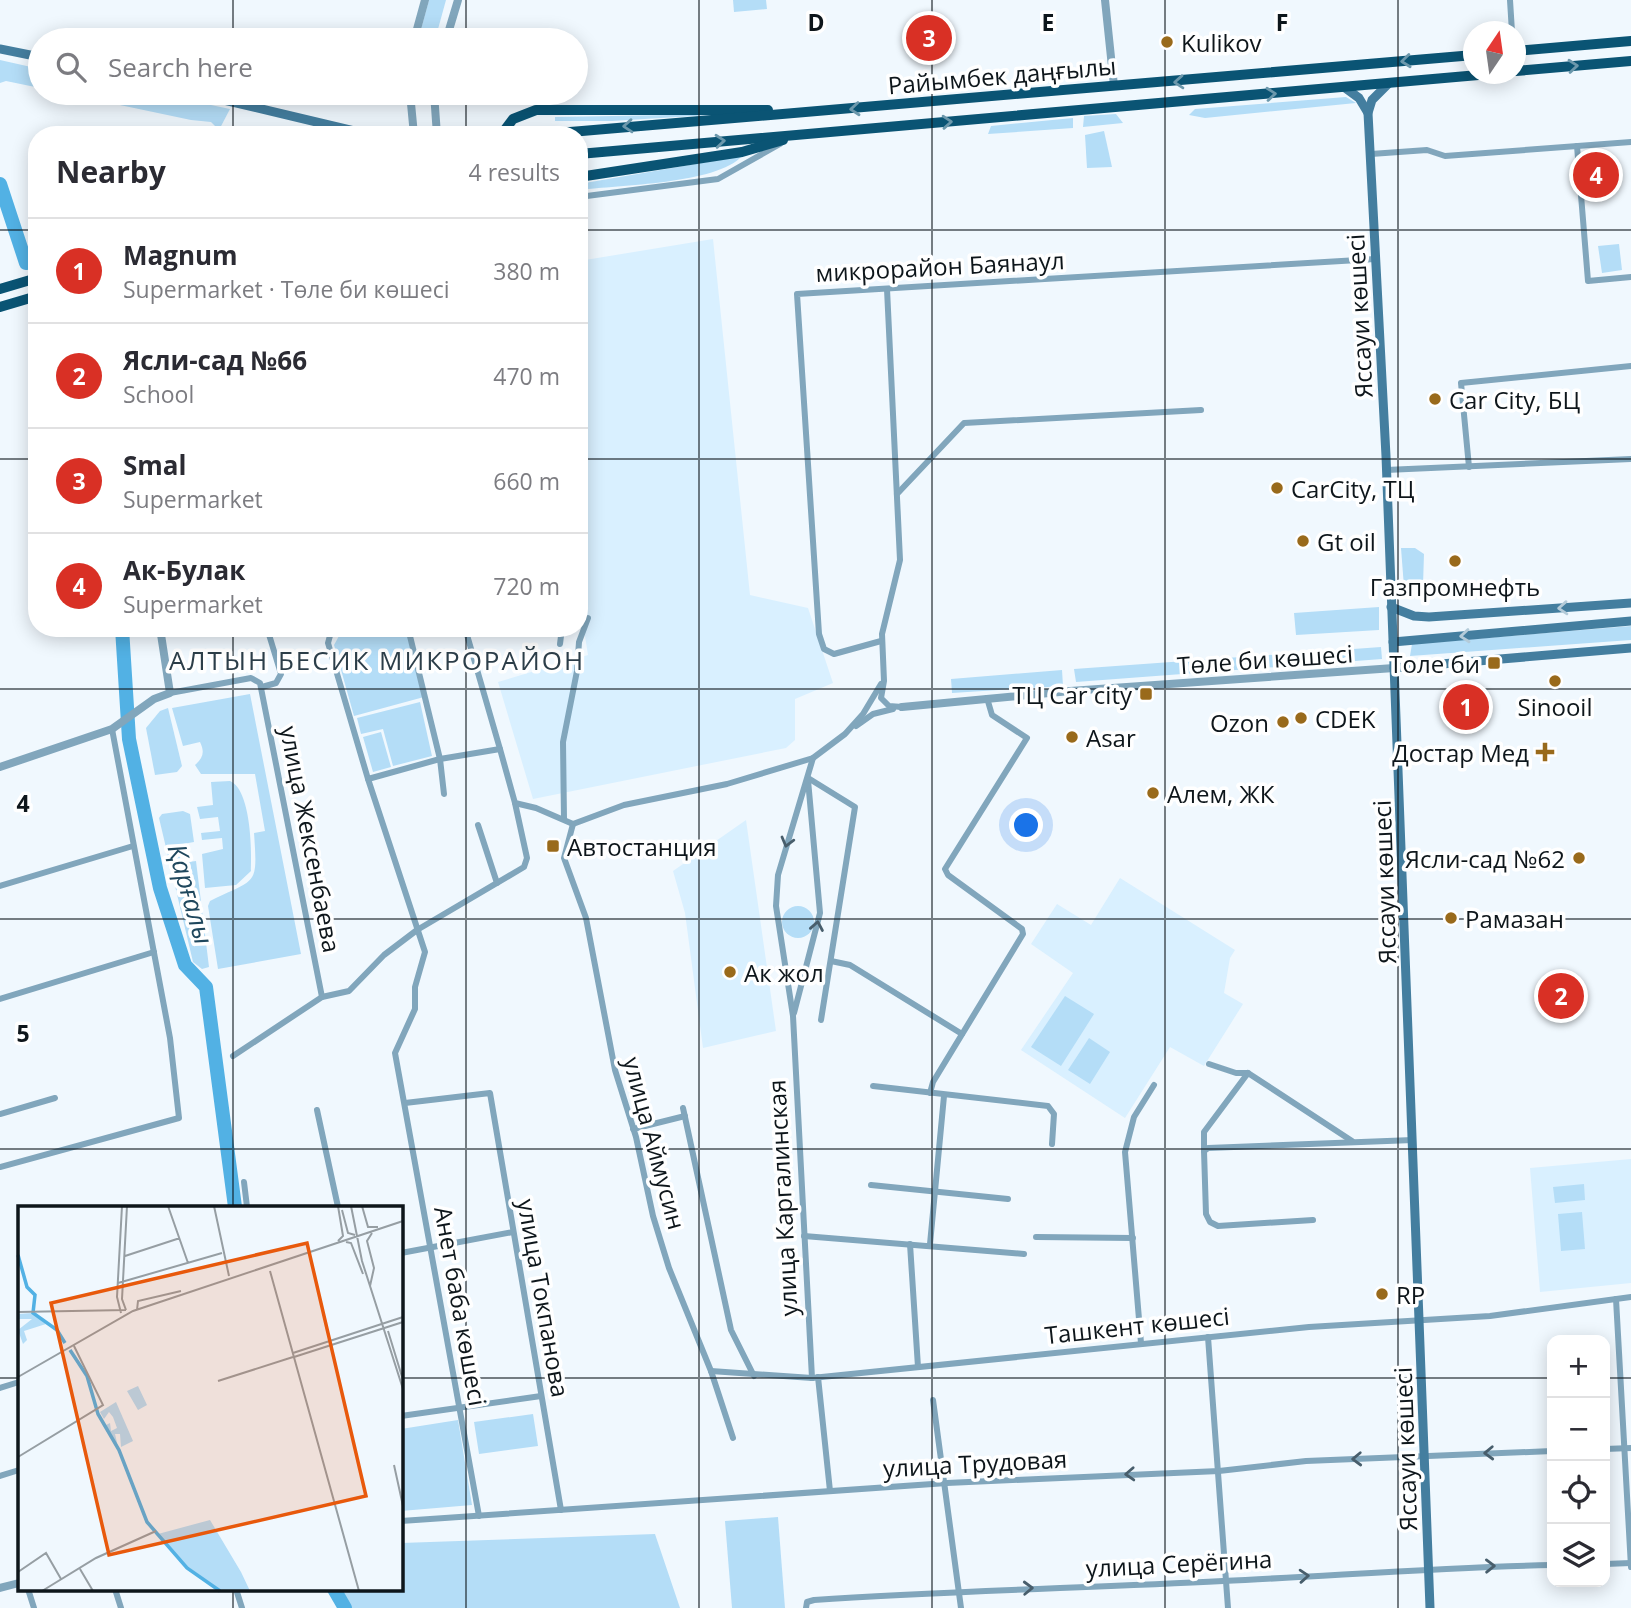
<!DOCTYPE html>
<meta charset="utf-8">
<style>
body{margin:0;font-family:"Open Sans",sans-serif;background:#f7f7f7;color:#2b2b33}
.controls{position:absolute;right:21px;bottom:21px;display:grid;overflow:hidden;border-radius:14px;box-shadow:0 4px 18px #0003}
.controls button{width:63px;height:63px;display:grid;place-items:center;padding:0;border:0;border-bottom:2px solid #e1e1e2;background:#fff;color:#2b2b33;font:35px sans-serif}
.compass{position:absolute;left:1463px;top:21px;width:63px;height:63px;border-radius:50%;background:#fff;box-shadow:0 4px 18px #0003;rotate:13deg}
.you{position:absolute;left:1027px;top:826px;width:24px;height:24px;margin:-18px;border:5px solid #fff;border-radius:50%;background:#1a73e8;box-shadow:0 0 0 10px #1a73e833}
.badge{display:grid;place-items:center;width:46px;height:46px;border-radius:50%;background:#d93025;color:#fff;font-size:23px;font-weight:700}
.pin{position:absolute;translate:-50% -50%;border:4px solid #fff;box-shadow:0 2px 7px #0006}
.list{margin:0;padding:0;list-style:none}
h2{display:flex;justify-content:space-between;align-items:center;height:91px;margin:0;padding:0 28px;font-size:30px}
h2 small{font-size:23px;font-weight:400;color:#7c7c81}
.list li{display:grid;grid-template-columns:46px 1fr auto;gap:21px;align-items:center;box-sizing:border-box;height:105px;padding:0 28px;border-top:2px solid #e1e1e2}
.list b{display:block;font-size:26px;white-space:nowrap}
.list p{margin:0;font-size:23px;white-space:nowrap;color:#7c7c81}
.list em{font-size:23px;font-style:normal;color:#7c7c81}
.icon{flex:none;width:38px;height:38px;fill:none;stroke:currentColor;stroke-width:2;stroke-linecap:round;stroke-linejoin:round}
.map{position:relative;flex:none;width:1631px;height:1608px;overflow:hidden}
.search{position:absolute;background:#fff;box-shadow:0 4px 18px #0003;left:28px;top:28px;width:560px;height:77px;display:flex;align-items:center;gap:18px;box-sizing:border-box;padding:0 24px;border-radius:38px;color:#7c7c81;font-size:26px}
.panel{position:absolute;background:#fff;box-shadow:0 4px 18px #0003;left:28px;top:126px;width:560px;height:511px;border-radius:28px}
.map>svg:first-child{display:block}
.built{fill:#d9f0ff}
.green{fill:#b4ddf7}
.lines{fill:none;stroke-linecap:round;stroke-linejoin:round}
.river{stroke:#52b1e4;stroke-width:14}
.minor{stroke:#81a6bc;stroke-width:6}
.tertiary{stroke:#81a6bc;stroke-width:8}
.secondary{stroke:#447e9f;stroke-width:9}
.trunk{stroke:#0a5474;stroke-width:10}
.oneway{stroke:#6c98ac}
.oneway2{stroke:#b4cbd9}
.oneway3{stroke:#485e6c}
.grid{fill:none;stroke:#0e161b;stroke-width:2;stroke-opacity:0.55}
.poi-dot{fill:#996a1b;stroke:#fff;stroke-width:2.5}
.labels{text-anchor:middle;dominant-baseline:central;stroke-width:7;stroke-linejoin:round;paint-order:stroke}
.poi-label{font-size:24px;fill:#0e161b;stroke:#fff;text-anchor:start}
.street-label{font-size:24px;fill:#0e161b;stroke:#fff}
.neighbourhood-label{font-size:26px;letter-spacing:2px;fill:#2c3e49;stroke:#fff}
.water-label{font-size:26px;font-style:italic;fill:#1f475d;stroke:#fff}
.inset-river{fill:none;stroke:#52b1e4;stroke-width:3.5}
.inset-road{fill:none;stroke:#969ea3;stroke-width:2}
.view{fill:#e8590c;fill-opacity:0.15;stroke:#e8590c;stroke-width:3.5}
.inset-edge{fill:none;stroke:#0e161b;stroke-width:3.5}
.grid-label{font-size:23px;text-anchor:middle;font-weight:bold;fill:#0e161b;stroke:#fff;stroke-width:7;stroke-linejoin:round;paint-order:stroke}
</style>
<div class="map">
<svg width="1631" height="1608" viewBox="0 0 1631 1608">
<rect width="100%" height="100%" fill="#f0f8fe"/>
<!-- built -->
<g class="built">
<polygon points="713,239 750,595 808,608 833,683 795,699 795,740 786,748 533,799 498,682 588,655 579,598 579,261"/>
<polygon points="746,820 776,1031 703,1048 685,913 673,871"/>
<polygon points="1120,878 1235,950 1230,958 1224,993 1243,1004 1204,1066 1170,1047 1125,1118 1021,1050 1073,973 1031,944 1057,904 1091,925"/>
<polygon points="1631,1159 1631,1283 1540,1292 1530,1168"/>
</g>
<!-- green -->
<g class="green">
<polygon points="429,0 446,0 435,40 418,40"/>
<polygon points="733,0 766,0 767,9 734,12"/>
<polygon points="0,60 40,69 40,88 6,81 0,83"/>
<polygon points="63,93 154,93 230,109 219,130 211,122 191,120"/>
<polygon points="1346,97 1356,103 1205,118 1189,115 1195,109"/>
<polygon points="726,114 612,121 555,121 555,117"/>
<polygon points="1116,114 1123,123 1083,127 1084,116"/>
<polygon points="1073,118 1073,128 988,134 991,126"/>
<polygon points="1104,131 1112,167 1087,168 1085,135"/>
<path d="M742 156C717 184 619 185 579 190V184Z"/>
<polygon points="1619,244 1622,270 1602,273 1598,246"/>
<polygon points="1401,548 1415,548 1424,554 1423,585 1404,587"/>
<polygon points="1379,607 1379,630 1296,635 1294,613"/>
<polygon points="1631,626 1631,640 1410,656 1412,644"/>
<polygon points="367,628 408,628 424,697 354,716 334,645 339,636"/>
<polygon points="1381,647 1382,659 1076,682 1074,669"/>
<polygon points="1062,670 1063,686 952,693 951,679"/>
<path d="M250 694 301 954 218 969 208 906 210 901C256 878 258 888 254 833L265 831 255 774H201L195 765C203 758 205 752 200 742L183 746 172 708Z"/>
<polygon points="420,702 432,756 393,766 383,729 361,734 357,718"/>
<polygon points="168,708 182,766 177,772 155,775 146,728 160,711"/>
<polygon points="381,732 391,767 373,772 363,737"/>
<path d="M230 781C251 790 252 850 251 871L236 885 205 888 202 854 223 849 222 838 202 840 201 833 220 831 218 817 200 819 197 807 213 805 211 782Z"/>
<polygon points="183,811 190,814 194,842 177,845 181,863 196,861 209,967 202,969 193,962 159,818 162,814"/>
<circle cx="798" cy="922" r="16"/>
<polygon points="1065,996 1094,1014 1061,1066 1031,1047"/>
<polygon points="1089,1038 1110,1052 1090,1084 1068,1070"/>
<polygon points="1584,1184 1585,1200 1555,1203 1553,1187"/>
<polygon points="1582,1212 1585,1249 1561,1251 1558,1214"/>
<polygon points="533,1414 538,1446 479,1454 474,1422"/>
<polygon points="458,1420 472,1505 401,1511 401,1429"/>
<polygon points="778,1517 785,1608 732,1608 725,1521"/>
<polygon points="655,1534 680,1608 350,1608 339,1589 401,1589 401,1543"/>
</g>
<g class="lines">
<!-- river -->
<g class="river">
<polyline points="0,184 26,263"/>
<polyline points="122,628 129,739 160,888 185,965 206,987 235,1207"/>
<polyline points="334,1589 345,1608"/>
</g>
<!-- minor -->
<g class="minor">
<polyline points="1510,0 1512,32"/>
<polyline points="1577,146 1588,281 1631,277"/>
<polyline points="1371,154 1427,150 1445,156 1631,142"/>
<polyline points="579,197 718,179 780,144"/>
<polyline points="887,289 900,560 882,634 884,681 881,698 889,706 902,707"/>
<polyline points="1469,467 1461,383 1631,366"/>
<polyline points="1386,470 1631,459"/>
<polyline points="897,494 964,423 1201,410"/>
<polyline points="343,628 331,632 328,643 368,779"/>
<polyline points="408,628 440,759 444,794"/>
<polyline points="465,628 500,749"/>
<polyline points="881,641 834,654 824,649 819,634 797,294 1375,259"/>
<polyline points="560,644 562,628"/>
<polyline points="262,687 276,683 281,674 267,628"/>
<polyline points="170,693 251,678 260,683 322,997"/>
<polyline points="856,726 873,714 893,709"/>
<polyline points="808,778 855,807 821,1020"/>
<polyline points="564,819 563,742 577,671 579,642 588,618"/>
<polyline points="573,824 564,858 586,918 615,1070 636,1137 653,1216 669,1268 711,1371 733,1438"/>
<polyline points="573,824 624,805 727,784 813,758 845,734 863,714 881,684"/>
<polyline points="478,825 497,883"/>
<polyline points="0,886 133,846"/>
<polyline points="831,961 850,965 962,1034"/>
<polyline points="0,999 154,952"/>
<polyline points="794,1013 820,913 808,780"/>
<polyline points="233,1056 322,997 349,991 384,955 417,930 524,867 527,858 515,803"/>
<polyline points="1209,1064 1236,1073 1248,1073"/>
<polyline points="873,1086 1048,1106 1054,1114 1052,1144"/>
<polyline points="930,1093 933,1082 1023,934 1022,929 948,875 945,869 1027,738 992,715 987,698"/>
<polyline points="405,1103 490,1093 561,1510"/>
<polyline points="683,1108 731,1330 754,1376"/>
<polyline points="317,1110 338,1207"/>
<polyline points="0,1114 55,1098"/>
<polyline points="633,1129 685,1116"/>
<polyline points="1204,1151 1204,1132 1248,1073 1352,1141"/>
<polyline points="0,1167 179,1118 170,1038 112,729"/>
<polyline points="244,1182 247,1207"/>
<polyline points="871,1185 1008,1199"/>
<polyline points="1313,1220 1218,1226 1210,1222 1206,1214 1204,1151 1208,1148 1413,1140"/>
<polyline points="804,1236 1024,1254"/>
<polyline points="1036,1237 1133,1238"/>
<polyline points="910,1244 918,1367"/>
<polyline points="930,1244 944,1096"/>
<polyline points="401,1253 513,1232"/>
<polyline points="1616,1299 1631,1567"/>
<polyline points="1208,1337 1228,1608"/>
<polyline points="1141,1343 1125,1152 1134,1117 1154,1085"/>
<polyline points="711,1371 812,1378 1309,1327 1490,1316 1631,1297"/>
<polyline points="818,1377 830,1491"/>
<polyline points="812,1378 793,1016 776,906 778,875 813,758"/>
<polyline points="0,1388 19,1382"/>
<polyline points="933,1400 961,1608"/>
<polyline points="401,1416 541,1396"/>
<polyline points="1605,1449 1631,1448"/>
<polyline points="0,1476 19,1470"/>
<polyline points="479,1516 395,1053 415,1009 415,987 425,952 368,779 440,759 500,749 515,803 536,808 573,824"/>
<polyline points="401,1521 947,1483 1219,1471 1306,1461 1552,1451"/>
<polyline points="1605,1564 1631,1563"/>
<polyline points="28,1589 34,1608"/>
<polyline points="115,1589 121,1608"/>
<polyline points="236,1589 242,1608"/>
<path d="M806 1608 807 1602 814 1600C950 1591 1086 1588 1223 1581 1333 1576 1442 1567 1552 1565"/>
</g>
<!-- tertiary -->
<g class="tertiary">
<polyline points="1105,0 1114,86"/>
<polyline points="414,40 425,0"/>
<polyline points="446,40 458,0"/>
<polyline points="410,93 414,135"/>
<polyline points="434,93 437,135"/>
<polyline points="902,707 1070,691 1394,668"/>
<polyline points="0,767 112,729 154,699 170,693 160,628"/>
<polyline points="0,1588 19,1583"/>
</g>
<!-- secondary -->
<g class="secondary">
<polyline points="0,49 40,57"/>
<polyline points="1389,83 1372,100 1368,113 1386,456 1430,1608"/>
<polyline points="1344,87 1359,98 1368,113"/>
<polyline points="194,93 371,135"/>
<polyline points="1391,607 1414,616 1429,617 1631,603"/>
<polyline points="1393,642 1631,621"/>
<polyline points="1394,668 1631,648"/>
</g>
<!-- trunk -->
<g class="trunk">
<polyline points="1516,51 1631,41"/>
<polyline points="1516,71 1631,61"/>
<polyline points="501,135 513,119 536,110 768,110"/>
<polyline points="535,135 1474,55"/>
<polyline points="579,154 1490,74"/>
<polyline points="579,177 742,152 783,140"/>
<polyline points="0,289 37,278"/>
<polyline points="0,307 37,296"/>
</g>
</g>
<!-- one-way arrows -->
<defs><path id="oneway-chevron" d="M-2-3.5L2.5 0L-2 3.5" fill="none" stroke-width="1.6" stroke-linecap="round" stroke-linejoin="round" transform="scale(1.75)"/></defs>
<g class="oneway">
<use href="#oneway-chevron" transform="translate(1406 61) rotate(174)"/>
<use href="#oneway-chevron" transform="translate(1573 66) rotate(-5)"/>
<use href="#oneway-chevron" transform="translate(1179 82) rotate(176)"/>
<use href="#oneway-chevron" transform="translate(1271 94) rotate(-5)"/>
<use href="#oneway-chevron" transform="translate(855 109) rotate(175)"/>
<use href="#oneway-chevron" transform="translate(947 122) rotate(-4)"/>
<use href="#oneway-chevron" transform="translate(628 126) rotate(176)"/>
<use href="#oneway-chevron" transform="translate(720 141) rotate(-5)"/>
</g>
<g class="oneway2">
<use href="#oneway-chevron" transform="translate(1563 608) rotate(176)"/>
<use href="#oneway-chevron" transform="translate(1465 636) rotate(175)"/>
</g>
<g class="oneway3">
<use href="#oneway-chevron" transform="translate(787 842) rotate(105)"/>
<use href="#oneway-chevron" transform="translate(817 926) rotate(-80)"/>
<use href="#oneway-chevron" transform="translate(1489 1453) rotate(178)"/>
<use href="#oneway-chevron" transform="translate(1357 1459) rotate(178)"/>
<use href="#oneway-chevron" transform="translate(1130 1474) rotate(177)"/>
<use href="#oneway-chevron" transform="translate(1490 1566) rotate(-1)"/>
<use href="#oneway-chevron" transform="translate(1304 1576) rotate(-4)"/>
<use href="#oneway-chevron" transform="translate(1028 1588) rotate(-2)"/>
</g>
<!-- grid -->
<path class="grid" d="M233 0V40M466 0V40M699 0V1608M932 0V1608M1165 0V1608M1398 0V1608M233 93V135M466 93V135M0 230H37M579 230H1631M0 459H37M579 459H1631M233 628V1207M466 628V1608M0 689H1631M0 919H1631M0 1149H1631M0 1378H19M401 1378H1552M1605 1378H1631M233 1589V1608"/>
<!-- markers -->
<g class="poi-dot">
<circle cx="1167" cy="42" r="7"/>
<circle cx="1435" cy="399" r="7"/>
<circle cx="1277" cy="488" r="7"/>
<circle cx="1303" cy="541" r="7"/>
<circle cx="1455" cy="561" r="7"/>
<rect x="1487" y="656" width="14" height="14" rx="3.5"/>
<circle cx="1555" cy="681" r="7"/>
<rect x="1139" y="687" width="14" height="14" rx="3.5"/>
<circle cx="1301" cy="718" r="7"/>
<circle cx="1283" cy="722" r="7"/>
<circle cx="1072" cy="737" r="7"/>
<path d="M1541.5 741.5h7v7h7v7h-7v7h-7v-7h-7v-7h7z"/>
<circle cx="1153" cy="793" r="7"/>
<rect x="546" y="839" width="14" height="14" rx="3.5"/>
<circle cx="1579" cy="858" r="7"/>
<circle cx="1451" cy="918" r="7"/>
<circle cx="730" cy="972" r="7"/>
<circle cx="1382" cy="1294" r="7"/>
</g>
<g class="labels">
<!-- poi labels -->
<g class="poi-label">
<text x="1181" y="42">Kulikov</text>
<text x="1449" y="399">Car City, БЦ</text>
<text x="1291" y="488">CarCity, ТЦ</text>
<text x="1317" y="541">Gt oil</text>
<text x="1455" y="586" text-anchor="middle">Газпромнефть</text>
<text x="1480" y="663" text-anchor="end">Толе би</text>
<text x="1132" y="694" text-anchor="end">ТЦ Car city</text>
<text x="1555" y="706" text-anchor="middle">Sinooil</text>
<text x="1315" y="718">CDEK</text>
<text x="1269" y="722" text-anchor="end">Ozon</text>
<text x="1086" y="737">Asar</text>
<text x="1529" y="752" text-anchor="end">Достар Мед</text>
<text x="1167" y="793">Алем, ЖК</text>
<text x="567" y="846">Автостанция</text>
<text x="1565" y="858" text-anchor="end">Ясли-сад №62</text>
<text x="1465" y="918">Рамазан</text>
<text x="744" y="972">Ак жол</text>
<text x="1396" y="1294">RP</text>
</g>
<!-- street labels -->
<g class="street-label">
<text transform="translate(1002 75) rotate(-5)">Райымбек даңғылы</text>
<text transform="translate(940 266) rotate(-3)">микрорайон Баянаул</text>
<text transform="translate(1359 316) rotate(-93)">Яссауи көшесі</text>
<text transform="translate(1265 659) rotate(-4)">Төле би көшесі</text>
<text transform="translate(311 839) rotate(79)">улица Жексенбаева</text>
<text transform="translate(1384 882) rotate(-92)">Яссауи көшесі</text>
<text transform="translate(655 1143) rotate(75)">улица Аймусин</text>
<text transform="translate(782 1198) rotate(-93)">улица Каргалинская</text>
<text transform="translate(544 1298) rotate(80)">улица Токпанова</text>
<text transform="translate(461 1306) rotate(80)">Анет баба көшесі</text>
<text transform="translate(1137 1325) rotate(-6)">Ташкент көшесі</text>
<text transform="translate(1405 1449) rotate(-92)">Яссауи көшесі</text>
<text transform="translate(975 1463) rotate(-3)">улица Трудовая</text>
<text transform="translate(1179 1563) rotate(-3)">улица Серёгина</text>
</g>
<!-- neighbourhood labels -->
<g class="neighbourhood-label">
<text x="377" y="660">АЛТЫН БЕСИК МИКРОРАЙОН</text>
</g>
<!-- water labels -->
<g class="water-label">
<text transform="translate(191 894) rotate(74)">Қарғалы</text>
</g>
</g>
<!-- overview -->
<g transform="translate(18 1206)">
<rect width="385" height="385" fill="#f0f8fe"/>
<path d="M14 107 28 118 6 125 9 134 5 138 0 124 14 113H0V108ZM120 180 129 199 120 204 109 185ZM98 196 115 235 103 241 102 228H97L100 241 88 219 92 217 93 225 99 222 95 211 91 206 86 213 82 206ZM192 314 223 366 232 385H204L169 360 140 328Z" fill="#b4ddf7"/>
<path class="inset-river" d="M0 49 9 81 17 89 15 107 39 124 47 137M52 144 69 170 80 208 101 244 129 316 169 362 202 385"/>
<path class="inset-road" d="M150 0 170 57M196 0 211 70M320 0 325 30 320 35M333 0 344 55 385 183M344 0 350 21H360M324 4 330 27 337 29M328 36 333 37 345 68M107 50 162 32M252 65 341 385M100 77 204 47M352 80 356 62 349 35 354 27M108 104 104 93 109 0M119 104 120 95 163 85M0 106 108 104M103 107 99 91 104 0M370 125 385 174M275 147 385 111M276 151 385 116M0 171 115 105 385 15M200 175 275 151M0 251 85 199 56 140M376 259 385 300M62 363 75 385M0 366 28 347 43 373M24 385 78 352 138 325"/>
<path class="view" d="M289 37 348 290 91 349 33 97Z"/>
<rect width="385" height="385" class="inset-edge"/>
</g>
<g class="grid-label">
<text x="816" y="31">D</text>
<text x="1048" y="31">E</text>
<text x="1282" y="31">F</text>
<text x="23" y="812">4</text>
<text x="23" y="1042">5</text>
</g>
</svg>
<div class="controls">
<button>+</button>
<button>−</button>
<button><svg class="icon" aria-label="locate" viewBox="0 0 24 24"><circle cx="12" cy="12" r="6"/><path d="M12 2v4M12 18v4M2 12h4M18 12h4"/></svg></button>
<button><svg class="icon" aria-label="layers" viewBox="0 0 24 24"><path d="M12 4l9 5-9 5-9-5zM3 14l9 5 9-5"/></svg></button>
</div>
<svg class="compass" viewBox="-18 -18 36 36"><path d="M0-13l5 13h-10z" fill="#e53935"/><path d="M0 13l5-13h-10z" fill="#7c7c81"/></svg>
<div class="you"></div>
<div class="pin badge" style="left:1466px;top:707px">1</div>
<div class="pin badge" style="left:1561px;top:996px">2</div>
<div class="pin badge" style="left:929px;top:38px">3</div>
<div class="pin badge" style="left:1596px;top:175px">4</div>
<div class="search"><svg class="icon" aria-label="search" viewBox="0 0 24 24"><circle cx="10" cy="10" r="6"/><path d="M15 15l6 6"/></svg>Search here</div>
<section class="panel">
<h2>Nearby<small>4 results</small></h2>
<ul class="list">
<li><span class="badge">1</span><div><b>Magnum</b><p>Supermarket · Төле би көшесі</p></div><em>380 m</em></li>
<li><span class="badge">2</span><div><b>Ясли-сад №66</b><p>School</p></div><em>470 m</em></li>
<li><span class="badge">3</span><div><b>Smal</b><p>Supermarket</p></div><em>660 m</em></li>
<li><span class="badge">4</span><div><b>Ак-Булак</b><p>Supermarket</p></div><em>720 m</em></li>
</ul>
</section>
</div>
